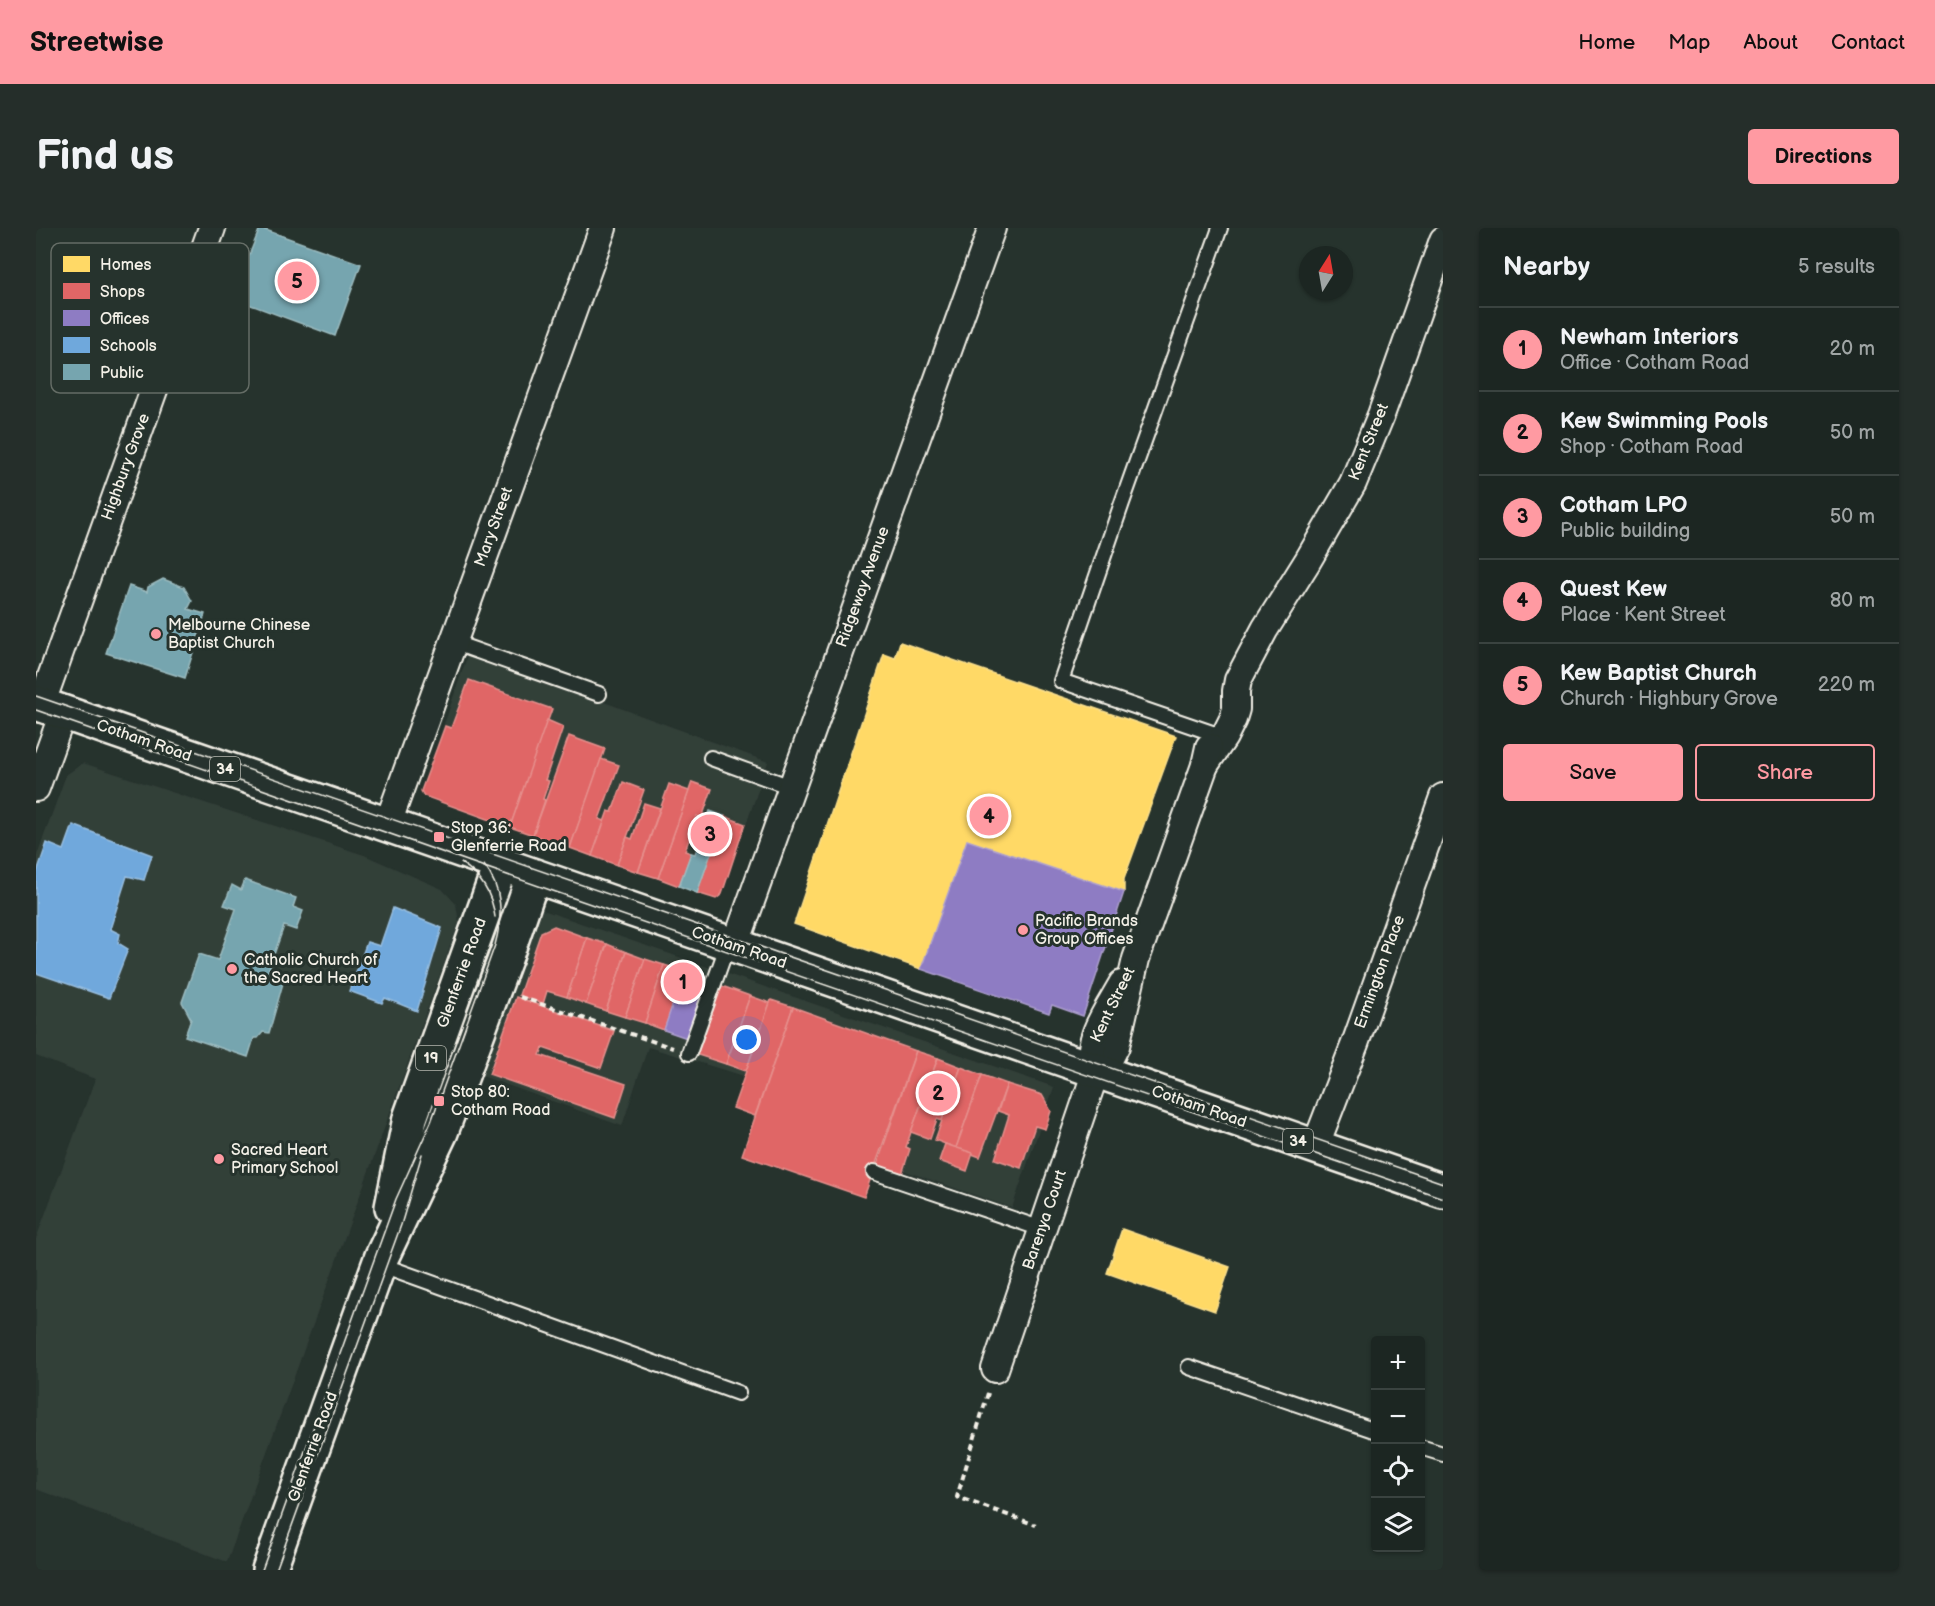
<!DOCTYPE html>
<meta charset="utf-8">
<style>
body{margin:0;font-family:"Balsamiq Sans",sans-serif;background:#252e2a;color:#f1f3f6}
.controls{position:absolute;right:18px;bottom:18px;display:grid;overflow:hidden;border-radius:6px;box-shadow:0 2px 4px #0004}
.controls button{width:54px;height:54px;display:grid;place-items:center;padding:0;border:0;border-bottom:2px solid #3a4340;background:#1c2622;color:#f1f3f6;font:30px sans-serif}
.compass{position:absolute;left:1263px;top:18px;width:54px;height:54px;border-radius:50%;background:#1c2622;box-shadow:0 2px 4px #0004;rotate:11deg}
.you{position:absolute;left:711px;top:812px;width:21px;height:21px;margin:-15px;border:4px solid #fff;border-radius:50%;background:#1a73e8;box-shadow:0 0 0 9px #1a73e833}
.badge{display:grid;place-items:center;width:39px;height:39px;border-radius:50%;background:#ff9aa2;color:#111;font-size:20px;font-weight:700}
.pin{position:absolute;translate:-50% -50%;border:3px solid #fff;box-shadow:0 2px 6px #0006}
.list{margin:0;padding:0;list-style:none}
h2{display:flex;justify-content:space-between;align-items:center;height:78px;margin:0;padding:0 24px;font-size:26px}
h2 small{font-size:20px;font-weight:400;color:#a0a5a5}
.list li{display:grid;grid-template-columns:39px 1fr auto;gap:18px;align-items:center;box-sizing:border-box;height:84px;padding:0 24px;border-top:2px solid #3a4340}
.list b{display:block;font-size:22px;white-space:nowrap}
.list p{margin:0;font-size:20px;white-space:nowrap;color:#a0a5a5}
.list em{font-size:20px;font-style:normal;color:#a0a5a5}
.actions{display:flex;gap:12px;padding:18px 24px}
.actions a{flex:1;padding:14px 0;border:2px solid #ff9aa2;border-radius:6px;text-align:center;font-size:21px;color:#ff9aa2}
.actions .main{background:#ff9aa2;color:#111}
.icon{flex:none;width:33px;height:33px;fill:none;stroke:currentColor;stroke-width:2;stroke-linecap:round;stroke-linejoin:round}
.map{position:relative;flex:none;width:1407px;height:1342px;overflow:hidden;border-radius:6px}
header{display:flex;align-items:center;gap:36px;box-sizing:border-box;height:84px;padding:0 30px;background:#ff9aa2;color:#111}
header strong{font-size:28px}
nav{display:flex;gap:33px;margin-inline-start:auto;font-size:21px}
.intro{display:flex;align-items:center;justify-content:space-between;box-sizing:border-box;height:144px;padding:0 36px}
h1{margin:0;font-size:42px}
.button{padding:15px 27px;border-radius:6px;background:#ff9aa2;color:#111;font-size:21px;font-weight:700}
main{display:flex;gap:36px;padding:0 36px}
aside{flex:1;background:#1c2622;border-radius:6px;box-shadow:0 2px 4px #0004}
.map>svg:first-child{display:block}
.built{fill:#333f39}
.homes{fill:#ffd966;stroke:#fce08d;stroke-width:1.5}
.shops{fill:#e06666;stroke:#e6908d;stroke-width:1.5}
.offices{fill:#8e7cc3;stroke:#ad9fce;stroke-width:1.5}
.schools{fill:#6fa8dc;stroke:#97bee0;stroke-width:1.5}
.public{fill:#76a5af;stroke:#9cbcc0;stroke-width:1.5}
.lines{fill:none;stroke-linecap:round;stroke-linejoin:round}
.lane-casing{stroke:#f4f1e8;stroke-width:18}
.street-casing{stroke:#f4f1e8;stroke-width:30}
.primary-casing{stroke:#f4f1e8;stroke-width:38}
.path{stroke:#f4f1e8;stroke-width:4;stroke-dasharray:6 4.5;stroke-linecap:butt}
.lane{stroke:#26332d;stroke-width:14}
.street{stroke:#26332d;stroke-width:26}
.primary{stroke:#26332d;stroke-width:33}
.tram{stroke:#f4f1e8;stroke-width:1.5}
.poi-dot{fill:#ff9aa2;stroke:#26332d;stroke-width:2}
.labels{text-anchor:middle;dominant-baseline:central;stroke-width:6;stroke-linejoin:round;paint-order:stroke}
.shield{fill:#26332d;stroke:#b6b8b0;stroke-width:1.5}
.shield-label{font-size:15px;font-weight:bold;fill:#f4f1e8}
.street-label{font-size:16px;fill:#f4f1e8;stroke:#26332d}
.poi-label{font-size:16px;fill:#f4f1e8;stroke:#26332d;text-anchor:start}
.key{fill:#26332d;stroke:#646c65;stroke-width:1.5}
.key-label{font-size:16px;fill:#f4f1e8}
</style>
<header>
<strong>Streetwise</strong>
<nav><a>Home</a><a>Map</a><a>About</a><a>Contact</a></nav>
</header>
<div class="intro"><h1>Find us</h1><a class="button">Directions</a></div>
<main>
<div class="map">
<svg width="1407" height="1342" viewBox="0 0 1407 1342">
<rect width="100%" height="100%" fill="#26332d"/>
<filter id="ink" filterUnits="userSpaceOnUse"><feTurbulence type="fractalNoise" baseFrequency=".0167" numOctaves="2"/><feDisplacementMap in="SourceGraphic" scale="12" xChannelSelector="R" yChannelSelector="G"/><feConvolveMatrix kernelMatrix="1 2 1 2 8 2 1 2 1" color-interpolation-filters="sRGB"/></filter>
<g filter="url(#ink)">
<!-- built -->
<g class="built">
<polygon points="432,426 524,458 732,534 685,668 680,671 661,665 388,568 385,564"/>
<polygon points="47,535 328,627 406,661 420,676 423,694 191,1334 0,1261 0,1011 59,851 0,828 0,630 30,547"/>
<polygon points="501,680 1018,859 976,980 716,890 728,854 612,819 586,898 443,847"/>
</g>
<!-- homes -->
<g class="homes">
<polygon points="864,414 1140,508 1088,651 1088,664 931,612 885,741 758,696 848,426 859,430"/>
<polygon points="1086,1001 1194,1039 1179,1083 1071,1045"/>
</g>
<!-- shops -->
<g class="shops">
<polygon points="433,452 516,481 474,599 388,568 385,563 409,498 415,500"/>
<polygon points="511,492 527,499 509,552 513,553 507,571 509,572 497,607 474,599"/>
<polygon points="533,508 569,521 534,620 497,607"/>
<polygon points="565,531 583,537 563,591 569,593 556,628 534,620"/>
<polygon points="587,554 608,562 581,637 556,628 572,583 576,584"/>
<polygon points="656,554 676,561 666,590 661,588 649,623 655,625 643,658 622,650"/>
<polygon points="633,556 653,563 622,650 602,644"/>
<polygon points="608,575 624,580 602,644 581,637 591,609 596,611"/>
<polygon points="688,588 709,596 686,666 680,671 661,665"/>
<polygon points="518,698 551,710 531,769 511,763 507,776 483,767 505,704"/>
<polygon points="551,710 571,716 550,776 531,769"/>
<polygon points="571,716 590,724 570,783 550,776"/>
<polygon points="590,724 609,731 589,789 570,783"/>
<polygon points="609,731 628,737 609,795 589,789"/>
<polygon points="628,737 648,743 628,802 609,795"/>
<polygon points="683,757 714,768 690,836 659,826"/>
<polygon points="714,768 734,775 710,843 690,836"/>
<polygon points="480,769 578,803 565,840 507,820 504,827 590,856 579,890 453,846"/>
<polygon points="735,772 757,779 719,888 697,880"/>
<polygon points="757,779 880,823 828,969 706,927"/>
<polygon points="880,823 902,830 875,904 870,919 874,921 866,946 841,937"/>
<polygon points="902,830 925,839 906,893 901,891 894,911 875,904"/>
<polygon points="925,839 946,847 920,920 899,912"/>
<polygon points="946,847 971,856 944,929 920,920"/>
<polygon points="971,856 1006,867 1015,883 1009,901 999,898 985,940 959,931 973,887 962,883"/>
<polygon points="909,916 937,925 931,943 903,933"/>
</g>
<!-- offices -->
<g class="offices">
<polygon points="931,612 1088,664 1047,788 1016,777 1013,785 885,741"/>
<polygon points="648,743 664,748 671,760 654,811 628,802"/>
</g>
<!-- schools -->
<g class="schools">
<polygon points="37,597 116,627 108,652 91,648 74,701 84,706 82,715 92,721 73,770 0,745 0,647 11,615 28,622"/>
<polygon points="357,680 406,700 381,783 349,770 346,775 313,763 331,714 344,718"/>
</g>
<!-- public -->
<g class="public">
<polygon points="224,0 325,36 299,108 196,70"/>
<polygon points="127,351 148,359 156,373 152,381 169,386 149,450 70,425 93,358 111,364 112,359"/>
<polygon points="674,583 688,588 661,665 643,658 655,625 659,626"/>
<polygon points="209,652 260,670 257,679 267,683 260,702 248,698 230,749 247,755 233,805 227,804 222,810 218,810 212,829 149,808 155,791 146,774 163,726 182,732 200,681 188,677 196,657 205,662"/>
</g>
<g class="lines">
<defs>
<g id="lane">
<polyline points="1184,0 1086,275 1025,453 1188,509"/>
<polyline points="416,414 563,466"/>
<polyline points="675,530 755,559"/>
<polyline points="653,825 692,716"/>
<polyline points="838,944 1006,1001"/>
<polyline points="343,1036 702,1165"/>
<polyline points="1153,1139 1340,1203"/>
<polyline points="1384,1219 1407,1226"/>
</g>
<g id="street">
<polyline points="5,477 176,0"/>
<polyline points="1169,537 1188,509 1197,491 1200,481 1200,463 1202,452 1229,401 1271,334 1317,255 1345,187 1407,12"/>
<polyline points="0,560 27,485"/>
<polyline points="351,598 567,0"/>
<polyline points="699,718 956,0"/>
<polyline points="1060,843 1069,840 1080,818 1100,731 1169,537 1173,519"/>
<path d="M1060 843C1045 816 1073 780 1086 756"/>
<polyline points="1279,919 1320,813 1407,569"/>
<polyline points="959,1141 1060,843"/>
</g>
<g id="primary">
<polyline points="0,475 1407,963"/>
<polyline points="356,979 374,890 464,638"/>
<polyline points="233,1342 346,1028 405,904 469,731 497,649"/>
</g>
</defs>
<!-- lane casing -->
<use href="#lane" class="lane-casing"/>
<!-- street casing -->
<use href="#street" class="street-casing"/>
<!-- primary casing -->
<use href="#primary" class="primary-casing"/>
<!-- path -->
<g class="path">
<polyline points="484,769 637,820"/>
<polyline points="952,1165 921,1269 1000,1297"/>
</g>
<!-- lane -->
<use href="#lane" class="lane"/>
<!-- street -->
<use href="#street" class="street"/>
<!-- primary -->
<use href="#primary" class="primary"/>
<!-- tram -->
<g class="tram">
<polyline points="0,468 1407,955"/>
<polyline points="0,482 517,663 1407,970"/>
<path d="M425 635C444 647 456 666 459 689"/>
<path d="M226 1342 360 971 395 894 459 717C467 687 467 662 448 637"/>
<polyline points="240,1342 365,997 386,926"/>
</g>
</g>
</g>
<!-- markers -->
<g class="poi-dot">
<circle cx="120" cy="406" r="6"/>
<rect x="397" y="603" width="12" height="12" rx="3"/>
<circle cx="987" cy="702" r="6"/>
<circle cx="196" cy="741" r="6"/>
<rect x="397" y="867" width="12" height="12" rx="3"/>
<circle cx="183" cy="931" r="6"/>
</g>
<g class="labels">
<!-- shield labels -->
<g class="shield">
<rect x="174" y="529" width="30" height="24" rx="4.5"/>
<rect x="380" y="818" width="30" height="24" rx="4.5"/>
<rect x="1247" y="901" width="30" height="24" rx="4.5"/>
</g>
<g class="shield-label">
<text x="189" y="541">34</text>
<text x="395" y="830">19</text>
<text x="1262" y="913">34</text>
</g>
<!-- street labels -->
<g class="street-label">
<text transform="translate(1333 214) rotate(-68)">Kent Street</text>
<text transform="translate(90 239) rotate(-70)">Highbury Grove</text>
<text transform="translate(458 299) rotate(-70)">Mary Street</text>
<text transform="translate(827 359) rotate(-70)">Ridgeway Avenue</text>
<text transform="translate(108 513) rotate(19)">Cotham Road</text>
<text transform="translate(703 720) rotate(19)">Cotham Road</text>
<text transform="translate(1344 744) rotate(-70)">Ermington Place</text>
<text transform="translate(426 745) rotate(-70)">Glenferrie Road</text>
<text transform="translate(1077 777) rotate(-64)">Kent Street</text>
<text transform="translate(1163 879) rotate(19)">Cotham Road</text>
<text transform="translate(1009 992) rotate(-71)">Barenya Court</text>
<text transform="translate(277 1219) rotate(-70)">Glenferrie Road</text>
</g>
<!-- poi labels -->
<g class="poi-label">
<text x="132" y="397">Melbourne Chinese<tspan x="132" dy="18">Baptist Church</tspan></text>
<text x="415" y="600">Stop 36:<tspan x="415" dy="18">Glenferrie Road</tspan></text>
<text x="999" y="693">Pacific Brands<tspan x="999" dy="18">Group Offices</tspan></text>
<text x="208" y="732">Catholic Church of<tspan x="208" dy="18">the Sacred Heart</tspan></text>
<text x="415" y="864">Stop 80:<tspan x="415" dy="18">Cotham Road</tspan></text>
<text x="195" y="922">Sacred Heart<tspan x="195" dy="18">Primary School</tspan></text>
</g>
</g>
<!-- legend -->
<rect x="15" y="15" width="198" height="150" rx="9" class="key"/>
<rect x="27" y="28" width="27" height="16" fill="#ffd966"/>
<rect x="27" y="55" width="27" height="16" fill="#e06666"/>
<rect x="27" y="82" width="27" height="16" fill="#8e7cc3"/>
<rect x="27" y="109" width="27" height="16" fill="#6fa8dc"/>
<rect x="27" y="136" width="27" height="16" fill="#76a5af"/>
<g class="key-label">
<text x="64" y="42">Homes</text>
<text x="64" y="69">Shops</text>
<text x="64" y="96">Offices</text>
<text x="64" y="123">Schools</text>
<text x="64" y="150">Public</text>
</g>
</svg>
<div class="controls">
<button>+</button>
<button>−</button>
<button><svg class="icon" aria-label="locate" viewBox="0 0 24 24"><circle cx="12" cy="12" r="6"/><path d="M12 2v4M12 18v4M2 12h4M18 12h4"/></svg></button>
<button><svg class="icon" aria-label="layers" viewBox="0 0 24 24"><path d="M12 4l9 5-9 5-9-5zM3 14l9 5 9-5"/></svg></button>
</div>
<svg class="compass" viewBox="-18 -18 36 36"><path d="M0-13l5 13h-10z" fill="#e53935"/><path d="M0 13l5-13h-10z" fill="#a0a5a5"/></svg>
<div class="you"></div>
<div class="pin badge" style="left:647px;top:754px">1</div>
<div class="pin badge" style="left:902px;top:865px">2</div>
<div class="pin badge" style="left:674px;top:606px">3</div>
<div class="pin badge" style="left:953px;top:588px">4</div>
<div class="pin badge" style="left:261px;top:53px">5</div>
</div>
<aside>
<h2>Nearby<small>5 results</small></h2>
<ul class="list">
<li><span class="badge">1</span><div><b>Newham Interiors</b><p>Office · Cotham Road</p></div><em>20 m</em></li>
<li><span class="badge">2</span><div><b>Kew Swimming Pools</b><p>Shop · Cotham Road</p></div><em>50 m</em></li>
<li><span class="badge">3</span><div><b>Cotham LPO</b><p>Public building</p></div><em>50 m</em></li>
<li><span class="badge">4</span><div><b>Quest Kew</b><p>Place · Kent Street</p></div><em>80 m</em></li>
<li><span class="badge">5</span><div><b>Kew Baptist Church</b><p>Church · Highbury Grove</p></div><em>220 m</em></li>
</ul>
<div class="actions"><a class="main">Save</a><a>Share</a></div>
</aside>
</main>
